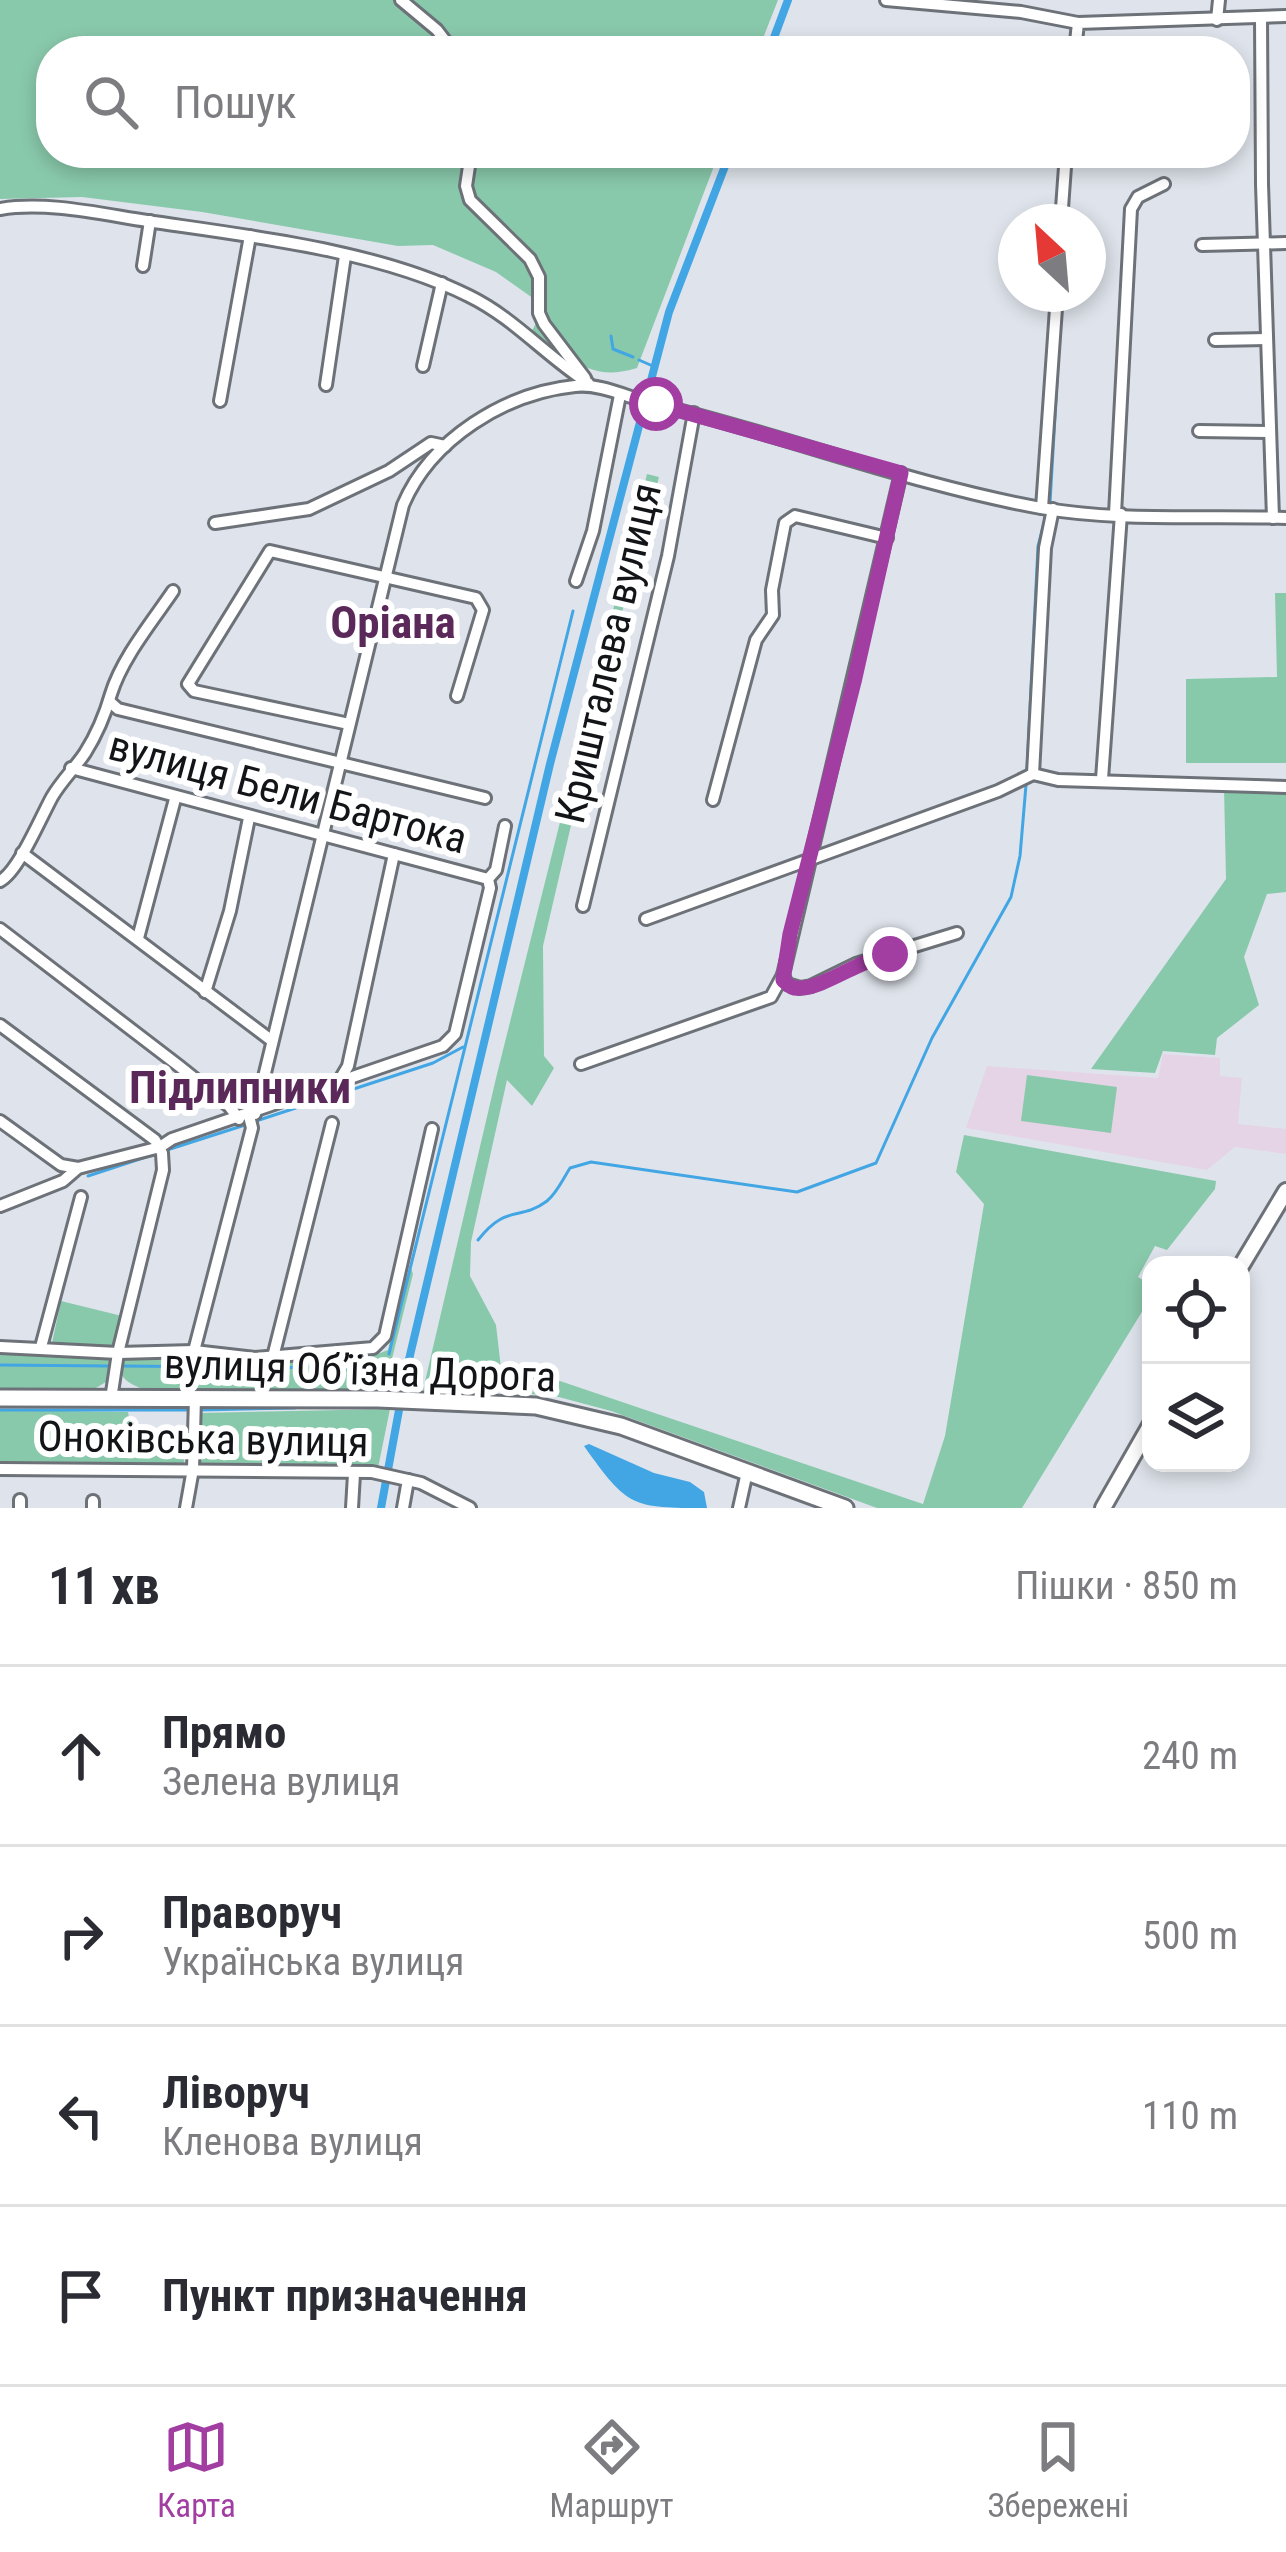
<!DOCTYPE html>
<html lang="uk">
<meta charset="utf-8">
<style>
body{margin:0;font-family:"Roboto Condensed",sans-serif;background:#f2f2f3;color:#2b2b33}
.controls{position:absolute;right:36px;bottom:36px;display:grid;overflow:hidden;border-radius:24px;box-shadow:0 6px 18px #0003}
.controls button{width:108px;height:108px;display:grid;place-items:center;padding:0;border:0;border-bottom:3px solid #e1e1e2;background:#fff;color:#2b2b33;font:60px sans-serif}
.compass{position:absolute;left:998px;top:204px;width:108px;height:108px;border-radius:50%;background:#fff;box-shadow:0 6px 18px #0003;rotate:334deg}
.stop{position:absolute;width:36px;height:36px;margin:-27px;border:9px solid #a23da2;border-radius:50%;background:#fff}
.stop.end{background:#a23da2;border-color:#fff;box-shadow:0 3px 12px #0008}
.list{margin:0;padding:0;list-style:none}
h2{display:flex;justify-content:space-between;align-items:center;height:156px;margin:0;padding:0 48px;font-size:51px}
h2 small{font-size:39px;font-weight:400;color:#7c7c81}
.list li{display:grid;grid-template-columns:78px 1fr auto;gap:36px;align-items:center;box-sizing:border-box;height:180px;padding:0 48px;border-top:3px solid #e1e1e2}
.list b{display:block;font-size:45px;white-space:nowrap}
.list p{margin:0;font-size:39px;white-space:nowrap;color:#7c7c81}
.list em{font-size:39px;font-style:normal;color:#7c7c81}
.icon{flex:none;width:66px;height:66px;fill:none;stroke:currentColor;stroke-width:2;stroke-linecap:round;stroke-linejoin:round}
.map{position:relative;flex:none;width:1286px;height:1508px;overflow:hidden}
.search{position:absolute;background:#fff;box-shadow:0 6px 18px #0003;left:36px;right:36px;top:36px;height:132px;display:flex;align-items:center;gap:30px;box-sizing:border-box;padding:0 42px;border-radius:48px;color:#7c7c81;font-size:45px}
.sheet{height:876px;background:#fff}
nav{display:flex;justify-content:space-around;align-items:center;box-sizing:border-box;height:168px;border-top:3px solid #e1e1e2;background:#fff;font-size:33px;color:#7c7c81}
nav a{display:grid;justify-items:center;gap:6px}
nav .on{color:#a23da2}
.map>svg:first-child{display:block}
.education{fill:#e5d4e5}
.green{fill:#89c9ab}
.water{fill:#42a6e4}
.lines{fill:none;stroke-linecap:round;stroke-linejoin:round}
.stream{stroke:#42a6e4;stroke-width:3}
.canal{stroke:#42a6e4;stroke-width:8}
.minor-casing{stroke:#6d7178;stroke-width:16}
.major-casing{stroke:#6d7178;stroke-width:20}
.highway-casing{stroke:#6d7178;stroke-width:21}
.minor{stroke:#fff;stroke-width:10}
.major{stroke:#fff;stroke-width:14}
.highway{stroke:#fff;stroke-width:15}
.route{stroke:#a23da2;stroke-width:15}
.labels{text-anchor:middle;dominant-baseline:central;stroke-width:12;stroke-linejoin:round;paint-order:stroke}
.street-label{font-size:42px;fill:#121417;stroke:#fff}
.neighbourhood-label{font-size:45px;font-weight:bold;fill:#5a2859;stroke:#fff}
</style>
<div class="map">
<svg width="1286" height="1508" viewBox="0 0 1286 1508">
<rect width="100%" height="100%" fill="#dfe4ec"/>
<!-- education -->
<polygon class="education" points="1163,1054 1220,1058 1220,1076 1242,1078 1238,1124 1286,1129 1286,1154 1235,1147 1207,1170 966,1128 987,1066 1158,1078"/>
<!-- green -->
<g class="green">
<path d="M0 0H778L758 51H51V153H719L637 368C589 383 570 357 532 331L544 306 496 272 433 245 398 246 202 212 82 197 0 199Z"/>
<polygon points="647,474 659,477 612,649 543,946 544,1056 554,1068 532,1106 507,1080 471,1242 470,1276 496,1325 501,1368 512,1374 560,1381 923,1504 945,1436 984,1204 956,1172 964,1135 1216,1181 1215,1189 1167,1250 1155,1246 1138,1277 1151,1285 1151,1297 1022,1508 877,1508 611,1411 555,1396 498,1391 423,1390 497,1074"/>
<polygon points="1275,593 1286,593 1286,763 1186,763 1186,679 1277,677"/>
<polygon points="1224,788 1286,790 1286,892 1267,894 1244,957 1259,1005 1217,1038 1215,1055 1163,1051 1155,1073 1091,1069 1226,879"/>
<polygon points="1027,1075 1117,1087 1111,1133 1021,1121"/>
<path d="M411 1268 413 1274 384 1391H147C132 1384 120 1382 119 1363L126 1357C151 1357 177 1355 201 1356 261 1359 332 1374 388 1350L401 1288Z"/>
<polygon points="61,1301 122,1316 113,1347 52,1343"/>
<polygon points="0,1353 106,1354 112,1366 106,1382 94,1389 0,1391"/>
<polygon points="390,1409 378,1468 198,1463 200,1413"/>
<polygon points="0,1410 128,1412 131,1429 185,1433 184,1465 0,1463"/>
</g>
<!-- water -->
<path class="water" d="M589 1444 654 1473 690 1482 704 1492 707 1508C632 1508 628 1508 584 1446Z"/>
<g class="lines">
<!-- stream -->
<g class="stream">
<polyline points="611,336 613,349 633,357"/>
<polyline points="639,360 655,367"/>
<polyline points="1050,503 1062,294"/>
<polyline points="1027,770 1038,546 1046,515"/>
<polyline points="256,1121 433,1063 463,1047"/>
<polyline points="167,1150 245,1125"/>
<polyline points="88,1176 155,1154"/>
<path d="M478 1240C507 1203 519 1222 547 1201 557 1193 563 1179 570 1168L591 1162 797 1192 876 1163 932 1038 1011 897 1020 856 1026 785"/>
<polyline points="389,1354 573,611"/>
<polyline points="0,1365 109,1366"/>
<polyline points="122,1366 350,1368 383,1376 403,1388"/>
<polyline points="383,1375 387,1361"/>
<polyline points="0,1410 187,1410"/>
<polyline points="200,1410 295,1408"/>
</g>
<!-- canal -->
<g class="canal">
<polyline points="769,51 788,0"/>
<polyline points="381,1508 406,1372 550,764 669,312 730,153"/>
</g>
<defs>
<g id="minor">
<polyline points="401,0 437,30 453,51"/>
<polyline points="886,0 1021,12 1078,23"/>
<polyline points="1261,18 1262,184 1273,518"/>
<polyline points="1217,20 1219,0"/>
<polyline points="1075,51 1078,23 1286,16"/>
<polyline points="471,153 466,186 470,200 530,259 539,277 539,313 544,324 585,378"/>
<path d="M0 209C46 201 101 214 147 221 249 236 377 250 469 296 514 318 546 356 588 383"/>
<polyline points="1061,222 1066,153"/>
<polyline points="1202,245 1286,243"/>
<polyline points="143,266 150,221"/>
<polyline points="1215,340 1267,339"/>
<polyline points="423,366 442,283"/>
<polyline points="326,385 345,256"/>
<polyline points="220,401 250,236"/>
<polyline points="1199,431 1268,432"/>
<polyline points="1042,508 1057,294"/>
<polyline points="1115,514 1131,209 1138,197 1164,184"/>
<polyline points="215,523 309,509 389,471 431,443 445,446"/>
<polyline points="576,581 593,531 620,395"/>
<polyline points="110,702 118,709 485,798"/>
<polyline points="349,724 194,691 188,684 270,551 476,598 483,610 457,696"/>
<polyline points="71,768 488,879"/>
<polyline points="1033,774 1045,548 1053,509"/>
<polyline points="1033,774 1058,780 1286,787"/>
<polyline points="1102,779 1121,514"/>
<polyline points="713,800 756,640 773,615 772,590 785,523 795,516 887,538"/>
<polyline points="22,853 271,1040"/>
<path d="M0 881C18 872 40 819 52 797 62 780 75 768 85 753 97 734 105 715 111 694 122 658 152 622 173 591"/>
<polyline points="583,906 668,556 694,413"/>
<polyline points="646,919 998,791 1033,774"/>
<polyline points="0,929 179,1066 229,1106 239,1119"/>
<polyline points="138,938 175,799"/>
<polyline points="783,975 901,473"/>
<polyline points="205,992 230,911 249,818"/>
<polyline points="0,1025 155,1140 162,1153 163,1170 118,1353 111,1399"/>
<polyline points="581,1064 771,997 783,975 787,984 800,988 811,986 856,964 957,933"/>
<polyline points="338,1083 348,1066 394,854"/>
<path d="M255 1114 403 505C431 439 505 393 575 386 600 383 629 398 654 404 784 435 909 484 1041 508 1120 522 1206 515 1286 518"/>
<polyline points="0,1121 61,1165 78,1168"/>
<polyline points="0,1206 63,1181 78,1168 160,1147 172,1139 443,1046 455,1034 490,888 488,879 496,870 505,826"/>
<polyline points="0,1347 118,1353 194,1351 255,1358 373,1348 385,1336 432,1129"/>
<polyline points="41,1347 81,1197"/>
<polyline points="194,1351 252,1128 249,1116"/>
<polyline points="273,1357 332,1123"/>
<polyline points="0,1469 372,1472 421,1483 470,1508"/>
<polyline points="20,1508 20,1500"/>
<polyline points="93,1508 93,1501"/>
<polyline points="186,1508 193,1469 195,1398"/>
<polyline points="352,1508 354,1474"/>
<polyline points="403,1508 408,1480"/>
<polyline points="739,1508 747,1472"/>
</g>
<g id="major">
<polyline points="1241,1266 1286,1191"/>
<polyline points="1103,1508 1151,1424"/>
</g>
<polyline id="highway" points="0,1398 378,1399 536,1406 621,1426 845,1508"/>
</defs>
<!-- minor casing -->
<use href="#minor" class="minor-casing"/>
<!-- major casing -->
<use href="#major" class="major-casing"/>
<!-- highway casing -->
<use href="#highway" class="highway-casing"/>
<!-- minor -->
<use href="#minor" class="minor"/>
<!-- major -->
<use href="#major" class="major"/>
<!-- highway -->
<use href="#highway" class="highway"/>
</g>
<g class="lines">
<!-- route -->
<path class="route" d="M656 404 901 473 854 682 790 934 783 980C790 986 791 989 801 988 823 988 862 959 890 954"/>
</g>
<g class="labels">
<!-- street labels -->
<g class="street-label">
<text transform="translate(608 653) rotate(-77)">Кришталева вулиця</text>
<text transform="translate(288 792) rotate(15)">вулиця Бели Бартока</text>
<text transform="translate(360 1370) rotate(2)">вулиця Обʼїзна Дорога</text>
<text transform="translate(203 1439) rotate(1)">Оноківська вулиця</text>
</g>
<!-- neighbourhood labels -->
<g class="neighbourhood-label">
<text x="393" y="622">Оріана</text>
<text x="240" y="1087">Підлипники</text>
</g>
</g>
</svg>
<div class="controls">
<button><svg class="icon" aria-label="locate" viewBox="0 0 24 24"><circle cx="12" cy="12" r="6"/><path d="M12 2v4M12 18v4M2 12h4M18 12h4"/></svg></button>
<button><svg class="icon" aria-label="layers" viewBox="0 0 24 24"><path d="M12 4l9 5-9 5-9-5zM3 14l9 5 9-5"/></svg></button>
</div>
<svg class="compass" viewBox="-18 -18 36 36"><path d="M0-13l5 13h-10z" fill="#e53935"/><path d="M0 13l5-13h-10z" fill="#7c7c81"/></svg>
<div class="stop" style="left:656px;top:404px"></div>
<div class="stop end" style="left:890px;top:954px"></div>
<div class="search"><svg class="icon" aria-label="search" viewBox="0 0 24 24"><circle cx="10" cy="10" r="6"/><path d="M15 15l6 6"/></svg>Пошук</div>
</div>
<section class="sheet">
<h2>11 хв<small>Пішки · 850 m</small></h2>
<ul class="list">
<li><svg class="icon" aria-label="ahead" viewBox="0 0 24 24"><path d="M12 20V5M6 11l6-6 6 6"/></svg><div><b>Прямо</b><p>Зелена вулиця</p></div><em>240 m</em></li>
<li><svg class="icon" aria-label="right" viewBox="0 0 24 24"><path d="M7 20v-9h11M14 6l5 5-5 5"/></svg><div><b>Праворуч</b><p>Українська вулиця</p></div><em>500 m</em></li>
<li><svg class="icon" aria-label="left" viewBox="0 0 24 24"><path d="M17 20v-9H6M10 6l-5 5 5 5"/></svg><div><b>Ліворуч</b><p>Кленова вулиця</p></div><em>110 m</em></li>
<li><svg class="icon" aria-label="arrive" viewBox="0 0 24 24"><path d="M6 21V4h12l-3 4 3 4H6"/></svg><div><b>Пункт призначення</b></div></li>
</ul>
</section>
<nav>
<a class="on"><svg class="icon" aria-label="map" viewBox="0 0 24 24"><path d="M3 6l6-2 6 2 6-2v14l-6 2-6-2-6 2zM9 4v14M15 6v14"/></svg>Карта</a>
<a><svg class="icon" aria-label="directions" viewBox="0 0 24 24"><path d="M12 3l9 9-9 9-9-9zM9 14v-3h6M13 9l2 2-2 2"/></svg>Маршрут</a>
<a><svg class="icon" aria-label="saved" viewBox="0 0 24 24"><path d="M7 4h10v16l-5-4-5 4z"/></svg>Збережені</a>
</nav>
